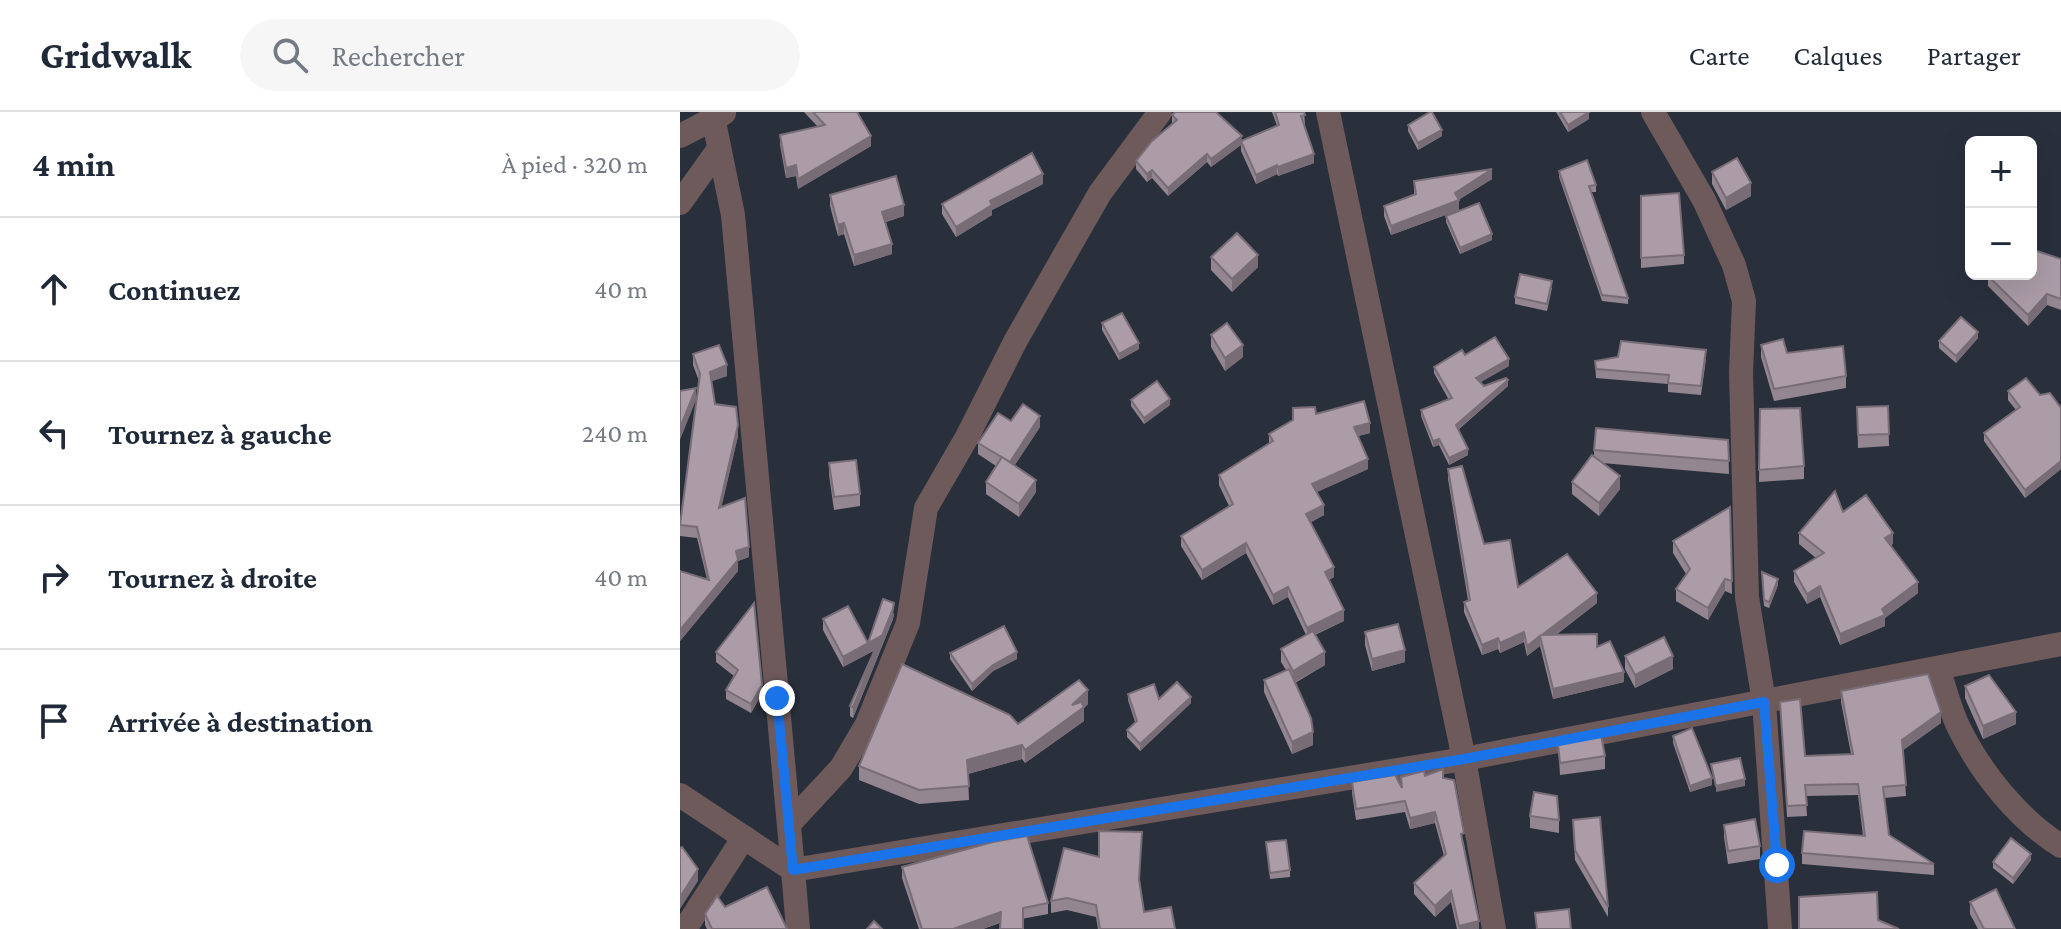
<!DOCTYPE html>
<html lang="fr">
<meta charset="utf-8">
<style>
body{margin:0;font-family:"Crimson Pro",serif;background:#f6f6f7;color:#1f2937}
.controls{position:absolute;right:24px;top:24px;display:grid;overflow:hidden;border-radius:12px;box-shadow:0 8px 32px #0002}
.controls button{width:72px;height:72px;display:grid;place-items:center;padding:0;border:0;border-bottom:2px solid #e0e1e3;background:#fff;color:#1f2937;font:40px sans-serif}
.stop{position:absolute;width:24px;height:24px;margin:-18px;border:6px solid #1a73e8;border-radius:50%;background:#fff}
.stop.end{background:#1a73e8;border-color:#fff;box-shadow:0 2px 8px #0008}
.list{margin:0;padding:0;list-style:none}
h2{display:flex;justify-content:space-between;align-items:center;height:104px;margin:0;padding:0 32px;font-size:34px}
h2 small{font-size:26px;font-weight:400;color:#747a83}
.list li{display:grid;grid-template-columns:52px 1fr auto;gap:24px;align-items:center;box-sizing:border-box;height:144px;padding:0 32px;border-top:2px solid #e0e1e3}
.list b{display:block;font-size:30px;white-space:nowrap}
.list em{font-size:26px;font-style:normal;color:#747a83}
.icon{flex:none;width:44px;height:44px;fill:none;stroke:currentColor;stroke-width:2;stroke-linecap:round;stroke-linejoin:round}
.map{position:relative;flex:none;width:1381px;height:817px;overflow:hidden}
header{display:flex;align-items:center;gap:48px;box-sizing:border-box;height:112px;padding:0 40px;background:#fff;border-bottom:2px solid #e0e1e3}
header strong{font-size:38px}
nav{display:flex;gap:44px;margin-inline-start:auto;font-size:28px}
.search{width:560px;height:72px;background:#f6f6f7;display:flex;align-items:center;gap:20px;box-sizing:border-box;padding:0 28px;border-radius:44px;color:#747a83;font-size:30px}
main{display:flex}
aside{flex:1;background:#fff}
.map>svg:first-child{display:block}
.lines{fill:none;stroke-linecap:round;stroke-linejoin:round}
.minor{stroke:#6e5a5a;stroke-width:24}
.wall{fill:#938690}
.shaded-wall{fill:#786d76}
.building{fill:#ab9ca8;stroke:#786d76;stroke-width:2}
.route{stroke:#1a73e8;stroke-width:10}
</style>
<header>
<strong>Gridwalk</strong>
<div class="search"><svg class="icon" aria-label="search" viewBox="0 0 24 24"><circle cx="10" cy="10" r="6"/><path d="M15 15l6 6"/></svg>Rechercher</div>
<nav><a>Carte</a><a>Calques</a><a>Partager</a></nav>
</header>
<main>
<aside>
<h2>4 min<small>À pied · 320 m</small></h2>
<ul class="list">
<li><svg class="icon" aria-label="ahead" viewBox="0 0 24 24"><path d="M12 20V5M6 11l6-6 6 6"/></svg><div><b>Continuez</b></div><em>40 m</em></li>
<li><svg class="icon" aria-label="left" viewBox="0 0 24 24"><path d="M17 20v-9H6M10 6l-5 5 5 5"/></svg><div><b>Tournez à gauche</b></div><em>240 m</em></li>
<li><svg class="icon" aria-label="right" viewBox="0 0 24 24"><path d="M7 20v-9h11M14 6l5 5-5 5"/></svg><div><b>Tournez à droite</b></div><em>40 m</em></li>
<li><svg class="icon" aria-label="arrive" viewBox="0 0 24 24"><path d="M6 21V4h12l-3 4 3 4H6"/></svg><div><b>Arrivée à destination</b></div></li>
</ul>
</aside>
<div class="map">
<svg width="1381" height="817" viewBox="0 0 1381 817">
<rect width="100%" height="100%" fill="#29303c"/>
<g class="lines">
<!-- minor -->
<g class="minor">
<polyline points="32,0 53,103 113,758 784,647 1381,532"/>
<polyline points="648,0 784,647 814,817"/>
<polyline points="973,0 1024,88 1054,153 1064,189 1061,260 1067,485 1084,590 1100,817"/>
<polyline points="0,24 44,1"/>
<polyline points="0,91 38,38"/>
<path d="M1258 557C1265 576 1270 598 1279 616 1301 661 1339 708 1381 734"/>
<polyline points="0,683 113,758 118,817"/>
<polyline points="109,712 161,656 187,612 228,511 246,396 287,325 336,228 420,81 480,0"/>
<polyline points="5,817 64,725"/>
</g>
</g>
<!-- wall -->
<g class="wall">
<polygon points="124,0 177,0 191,34 118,77 116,64 106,66 100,33 100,23 138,15"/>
<polygon points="592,0 624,0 625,12 624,12 634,51 598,64 597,62 576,72 561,39 561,33 531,55 527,50 488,84 472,66 467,70 456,57 456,49 492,11 492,3 562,29 597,14"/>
<polygon points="876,0 909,0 909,7 888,20"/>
<polygon points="728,13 762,24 738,38 728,19"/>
<polygon points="879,59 916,73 916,80 911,80 948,186 948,192 922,189 879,65"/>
<polygon points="1032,60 1071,84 1046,98 1032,72"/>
<polygon points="812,67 778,88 779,98 711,123 704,104 704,94 734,83 734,69"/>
<polygon points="363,72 312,98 312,103 276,125 262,102 262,92"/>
<polygon points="150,83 224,104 206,110 212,142 174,154 164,122 158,124 150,94"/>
<polygon points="961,84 1004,143 1004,152 961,156"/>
<polygon points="766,104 812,128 780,142 766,110"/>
<polygon points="531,145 578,155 552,180 531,158"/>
<polygon points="1381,147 1381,198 1367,193 1348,214 1308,174 1308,164"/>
<polygon points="872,176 867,199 835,192 835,185"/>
<polygon points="422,211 459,237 439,248 422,218"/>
<polygon points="531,223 563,245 545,259 531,235"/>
<polygon points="1298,226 1276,251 1259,236 1259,229"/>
<polygon points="1081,233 1107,241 1166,264 1166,276 1094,289 1081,245"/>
<polygon points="13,242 47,264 31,269 35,292 58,324 41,395 69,445 58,449 58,459 0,529 0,459 27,467 17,426 0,424 0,413 19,269 13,253"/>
<polygon points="785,243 829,254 800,270 804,274 828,274 778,318 788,343 769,353 759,333 753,335 741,304 741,298 769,288 754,261 754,255"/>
<polygon points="1026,247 1021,283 988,280 988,272 916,266 915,249"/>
<polygon points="1328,279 1360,283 1381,296 1381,357 1345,386 1304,329 1304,321 1336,298 1328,288"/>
<polygon points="451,288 490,293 464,312 451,294"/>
<polygon points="1208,294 1209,334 1178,336 1177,295"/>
<polygon points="1080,297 1124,354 1124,367 1079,370"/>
<polygon points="636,302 690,321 678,324 688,357 637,380 644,403 631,410 654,465 649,468 664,509 635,523 645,553 615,571 633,633 612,642 584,580 584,568 606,558 601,550 601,537 626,523 608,485 593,493 566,441 522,468 501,434 501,424 549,394 539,373 539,363 589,332 589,322"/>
<polygon points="331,309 360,315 334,354 356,380 339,405 306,382 306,370 316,354 298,342 298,331"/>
<polygon points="1048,328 1049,362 922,351 940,377 919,404 892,382 892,370 914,344 914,338"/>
<polygon points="149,351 180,382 180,394 154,398 149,363"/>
<polygon points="768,357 804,432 838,475 917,491 876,523 917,535 944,570 873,587 860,534 847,544 844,530 820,541 818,537 802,543 784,500 784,490 788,488 768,367"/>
<polygon points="1050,395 1052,482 1045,479 1028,508 996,489 996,477 1006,462 993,441 993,429"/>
<polygon points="1163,400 1213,432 1210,433 1238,481 1205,506 1205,514 1160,533 1140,485 1127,492 1114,470 1114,459 1136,446 1119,432 1119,421"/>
<polygon points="1082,466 1098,473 1089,496 1084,494"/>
<polygon points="74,491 82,582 71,601 46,587 46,578 54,564 36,550 36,540"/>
<polygon points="214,501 213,507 173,606 170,604 170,594 195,538 163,555 143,518 143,507 188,531"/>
<polygon points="685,520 725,550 692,559 685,533"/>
<polygon points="270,541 337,547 313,559 292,579 270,547"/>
<polygon points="945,544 993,557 955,576 945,557"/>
<polygon points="1285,574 1336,612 1303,627 1285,586"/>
<polygon points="1161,579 1261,611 1223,638 1226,684 1204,686 1209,723 1254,752 1254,763 1122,752 1122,741 1183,724 1178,683 1126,684 1127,704 1107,705 1100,590 1125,644 1171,642 1161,590"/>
<polygon points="448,582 479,587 511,591 460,639 447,625 447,618 455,610 448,588"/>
<polygon points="408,592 404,596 404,609 345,651 342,647 288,662 289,688 239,692 179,668 179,654"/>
<polygon points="993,624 1032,673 1010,680 993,631"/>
<polygon points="878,632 925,644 925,657 880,663"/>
<polygon points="745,664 763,666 784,732 799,817 777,817 771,790 755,805 734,782 734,771 764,744 755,711 730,717 725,700 676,708 672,681 672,670 721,673 721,665"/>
<polygon points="850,704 879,708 879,721 850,716"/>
<polygon points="893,708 928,795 928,805 895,748"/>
<polygon points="1044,713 1080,734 1080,747 1048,752 1044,725"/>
<polygon points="586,730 610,758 610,765 590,767"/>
<polygon points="1351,748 1333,772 1313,756 1313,750"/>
<polygon points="222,755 368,791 368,802 320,811 303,817 239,817 222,766"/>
<polygon points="460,770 464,800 495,817 418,817 416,805 387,798 371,801 371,789"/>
<polygon points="1290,790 1335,817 1298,817 1290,802"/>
<polygon points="45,795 107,817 27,817 25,813 25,802"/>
</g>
<!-- shaded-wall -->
<g class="shaded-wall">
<polygon points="909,0 909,7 888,20 888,13"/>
<polygon points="762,18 762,24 738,38 738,31"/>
<polygon points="191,24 191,34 118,77 118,67"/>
<polygon points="562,24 561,33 531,55 531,47"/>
<polygon points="527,42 527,50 488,84 488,76"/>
<polygon points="634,42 634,51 598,64 598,55"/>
<polygon points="116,53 116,64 106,66 106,56"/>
<polygon points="597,53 597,62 576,72 576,63"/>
<polygon points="812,57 812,67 777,89 779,88 779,98 711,123 711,114 775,81"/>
<polygon points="472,58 472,66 467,70 467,62"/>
<polygon points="363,62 363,72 312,98 312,103 276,125 276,115 310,89"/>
<polygon points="1071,71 1071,84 1046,98 1046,86"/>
<polygon points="224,93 224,104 202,111 202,100"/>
<polygon points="164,111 164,122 158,124 158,113"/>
<polygon points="812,122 812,128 780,142 780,136"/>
<polygon points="212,132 212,142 174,154 174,143"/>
<polygon points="578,143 578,155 552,180 552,167"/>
<polygon points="1367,182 1367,193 1348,214 1348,203"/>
<polygon points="1298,220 1298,226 1276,251 1276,244"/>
<polygon points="459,231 459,237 439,248 439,242"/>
<polygon points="563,233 563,245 545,259 545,246"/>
<polygon points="829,247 829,254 796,273 796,266"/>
<polygon points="47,253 47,264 30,270 30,260"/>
<polygon points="828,268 828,274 776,319 776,313"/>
<polygon points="16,276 16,288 0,328 0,316"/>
<polygon points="490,287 490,293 464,312 464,306"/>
<polygon points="360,304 360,315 329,362 329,351"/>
<polygon points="690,311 690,321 674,325 674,315"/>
<polygon points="58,313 58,324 39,406 39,396"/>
<polygon points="759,327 759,333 753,335 753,329"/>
<polygon points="788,337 788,343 769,353 769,346"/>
<polygon points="688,347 688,357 632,382 632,372"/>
<polygon points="1381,348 1381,357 1345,386 1345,378"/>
<polygon points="940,364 940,377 919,404 919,391"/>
<polygon points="356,368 356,380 339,405 339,392"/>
<polygon points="644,393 644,403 626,413 626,402"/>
<polygon points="1213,421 1213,432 1205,437 1205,426"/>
<polygon points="566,431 566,441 522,468 522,458"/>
<polygon points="69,435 69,445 58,449 58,459 0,529 0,518 56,439"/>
<polygon points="654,455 654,465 645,470 645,460"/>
<polygon points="1045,467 1045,479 1028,508 1028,496"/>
<polygon points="1098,467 1098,473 1089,496 1089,490"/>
<polygon points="1238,470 1238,481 1205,506 1205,514 1160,533 1160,522 1202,497"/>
<polygon points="1140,474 1140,485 1127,492 1127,482"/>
<polygon points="608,475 608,485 593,493 593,483"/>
<polygon points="917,481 917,491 862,533 862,523"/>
<polygon points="214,491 213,507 173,606 173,595 197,537 163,555 163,545 201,524"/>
<polygon points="664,498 664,509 627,526 627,516"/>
<polygon points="844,520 844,530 820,541 820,531"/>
<polygon points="860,524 860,534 847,544 847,534"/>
<polygon points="818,526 818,537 802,543 802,533"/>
<polygon points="725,538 725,550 692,559 692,547"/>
<polygon points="337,540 337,547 313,559 292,579 292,572 313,553"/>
<polygon points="645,540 645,553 613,571 613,559"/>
<polygon points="993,544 993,557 955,576 955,563"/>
<polygon points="944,560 944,570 873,587 873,577"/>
<polygon points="82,573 82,582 71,601 71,592"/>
<polygon points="408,578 408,592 404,596 404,609 345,651 345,638"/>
<polygon points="511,585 511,591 460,639 460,632"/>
<polygon points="1261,600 1261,611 1222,639 1222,628"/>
<polygon points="1336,600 1336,612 1303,627 1303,614"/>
<polygon points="633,620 633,633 612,642 612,630"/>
<polygon points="342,633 342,647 287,662 287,648"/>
<polygon points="1032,666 1032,673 1010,680 1010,674"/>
<polygon points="1065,667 1065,674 1036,680 1036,674"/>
<polygon points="755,700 755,711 730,717 730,706"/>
<polygon points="1351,742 1351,748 1333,772 1333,766"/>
<polygon points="18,757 18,769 0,797 0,785"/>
<polygon points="771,779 771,790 755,805 755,794"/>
<polygon points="321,800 321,810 303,817 273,817"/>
<polygon points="799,809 799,817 779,817 779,814"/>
</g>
<!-- building -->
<g class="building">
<polygon points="133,0 177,0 191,24 118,67 116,53 106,56 100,23 145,13"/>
<polygon points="495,0 536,0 562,24 531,47 527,42 488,76 472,58 467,62 456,49 472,29 497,8 492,3"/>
<polygon points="595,0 624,0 625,3 621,4 634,42 598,55 597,53 576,63 561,29 599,13"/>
<polygon points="750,0 752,0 762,18 738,31 728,13"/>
<polygon points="880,0 909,0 888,13"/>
<polygon points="352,41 363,62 310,89 312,93 276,115 262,92"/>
<polygon points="1057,46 1071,71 1046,86 1032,60"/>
<polygon points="907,48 916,73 909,74 948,186 922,183 879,59"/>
<polygon points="812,57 775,81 779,88 711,114 704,94 736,82 734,69"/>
<polygon points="216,64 224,93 202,100 212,132 174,143 164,111 158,113 150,83"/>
<polygon points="999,81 1004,143 961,146 961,84"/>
<polygon points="799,91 812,122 780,136 766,104"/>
<polygon points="557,121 578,143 552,167 531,145"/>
<polygon points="1351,137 1381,147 1381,187 1367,182 1348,203 1308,164 1310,162 1351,162"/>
<polygon points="840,162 872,169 867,192 835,185"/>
<polygon points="442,201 459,231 439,242 422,211"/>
<polygon points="1281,205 1298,220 1276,244 1259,229"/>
<polygon points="547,211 563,233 545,246 531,223"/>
<polygon points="815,225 829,247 796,266 804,274 826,266 828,268 776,313 788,337 769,346 759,327 753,329 741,298 772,286 754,255 782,238 785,243"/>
<polygon points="1103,227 1107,241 1163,234 1166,264 1094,277 1081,233"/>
<polygon points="941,229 1026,238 1021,274 988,271 989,263 916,257 915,249 938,245"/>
<polygon points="39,233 47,253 30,260 35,292 56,295 58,313 39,396 65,386 69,435 56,439 58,448 0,518 0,459 29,468 17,415 0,413 20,262 13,242"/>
<polygon points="1346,266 1360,283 1370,281 1381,296 1381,349 1345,378 1304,321 1340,295 1328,279"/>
<polygon points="477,269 490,287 464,306 451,288"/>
<polygon points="16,276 0,316 0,279"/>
<polygon points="684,289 690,311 674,315 688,347 632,372 644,393 626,402 654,455 645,460 664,498 627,516 608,475 593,483 566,431 522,458 501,424 553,392 539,363 593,329 589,322 613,308 613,296 635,295 636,302"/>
<polygon points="343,292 360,304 330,350 298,331 318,301 331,309"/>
<polygon points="1208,294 1209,322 1178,323 1177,295"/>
<polygon points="1120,296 1124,354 1079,358 1080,297"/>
<polygon points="916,316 1048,328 1049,349 914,338"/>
<polygon points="912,343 940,364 919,391 892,370"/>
<polygon points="322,345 356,368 339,392 306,370"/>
<polygon points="176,348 180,382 154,385 149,351"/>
<polygon points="782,354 804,432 830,428 838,475 887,442 917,481 862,523 917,522 917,535 930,529 944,560 873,577 860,524 847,534 844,520 820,531 818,526 802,533 784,490 790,488 768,357"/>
<polygon points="1155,379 1163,400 1186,383 1213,421 1205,426 1238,470 1202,497 1205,503 1160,522 1140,474 1127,482 1114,459 1144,441 1119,421"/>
<polygon points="1050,395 1052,469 1045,467 1028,496 996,477 1010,457 993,429"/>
<polygon points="1082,460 1098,467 1089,490 1084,488"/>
<polygon points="203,487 214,491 213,497 173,595 170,594 201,524 163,545 143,507 168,494 188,531"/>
<polygon points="74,491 82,573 71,592 46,578 58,558 36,540"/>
<polygon points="718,512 725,538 692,547 685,520"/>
<polygon points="324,514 337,540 313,553 292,572 270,541"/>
<polygon points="633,519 645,540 613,559 601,537"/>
<polygon points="984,525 993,544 955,563 945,544"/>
<polygon points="222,552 330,603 338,612 399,568 408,578 392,593 401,590 404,595 345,638 342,633 287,648 289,674 239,678 179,654"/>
<polygon points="609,557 631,606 633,620 612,630 584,568"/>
<polygon points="1248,562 1261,600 1222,628 1226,673 1203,675 1209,723 1254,752 1122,741 1124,719 1185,724 1178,672 1125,673 1127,693 1107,694 1100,590 1120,587 1125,644 1173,642 1161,579"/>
<polygon points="1309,563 1336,600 1303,614 1285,574"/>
<polygon points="497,570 511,585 460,632 447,618 457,609 448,582 474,572 479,587"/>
<polygon points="1012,616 1032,666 1010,674 993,624"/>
<polygon points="921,623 925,644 880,651 878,632"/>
<polygon points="1060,646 1065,667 1036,674 1031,652"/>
<polygon points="763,657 763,666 774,668 784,721 781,722 799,809 779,814 771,779 755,794 734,771 766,742 755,700 730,706 725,689 676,697 672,670 715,663 722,676 721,665 744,659 745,664"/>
<polygon points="854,680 877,684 879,708 850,704"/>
<polygon points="920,705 928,795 895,738 893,708"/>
<polygon points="1075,707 1080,734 1048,739 1044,713"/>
<polygon points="419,719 462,720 459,767 464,800 491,795 495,817 420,817 416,793 387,786 371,789 384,736 419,745"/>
<polygon points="347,724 368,791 343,796 343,817 320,817 321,800 273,817 242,817 222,755 313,730"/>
<polygon points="1331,726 1351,742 1333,766 1313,750"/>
<polygon points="606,728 610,758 590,761 586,730"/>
<polygon points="2,735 18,757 0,785 0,736"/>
<polygon points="87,775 107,817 32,817 25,802 37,784 45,795"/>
<polygon points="1316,777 1335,817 1304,817 1290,790"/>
<polygon points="1197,780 1198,808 1219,817 1119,817 1119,785"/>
<polygon points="889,797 891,817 857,817 855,801"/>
<polygon points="194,809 202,817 187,817"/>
</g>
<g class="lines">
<!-- route -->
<polyline class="route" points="97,586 113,758 784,647 1084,590 1097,753"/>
</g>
</svg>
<div class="controls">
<button>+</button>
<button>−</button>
</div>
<div class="stop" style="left:1097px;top:753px"></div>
<div class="stop end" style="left:97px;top:586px"></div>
</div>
</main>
